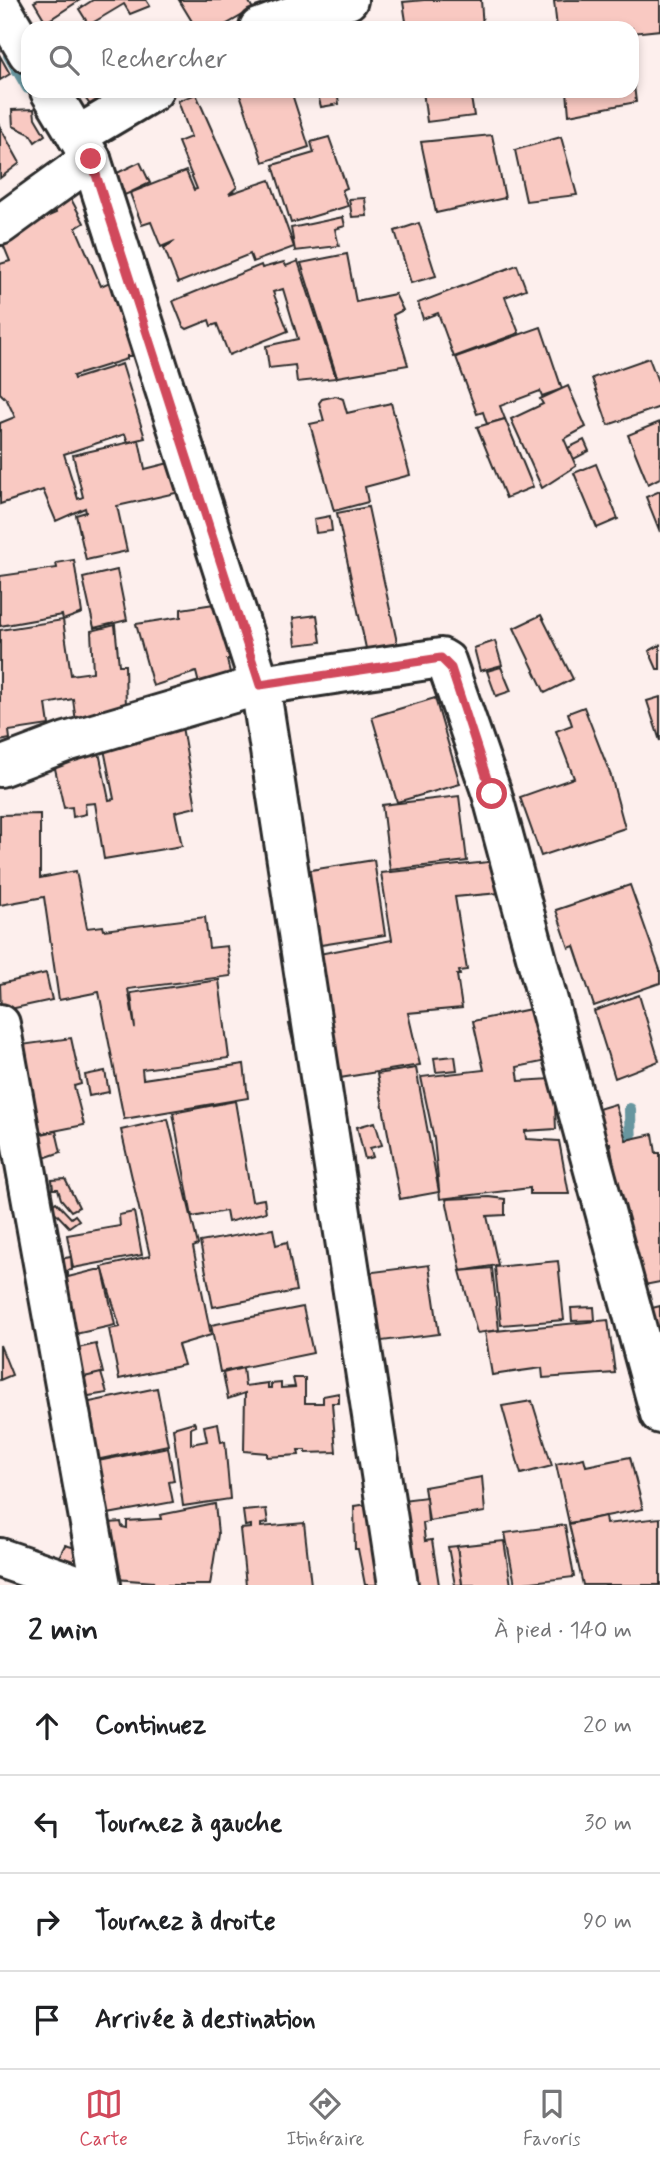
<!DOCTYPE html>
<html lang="fr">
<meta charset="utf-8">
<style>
body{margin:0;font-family:Mynerve,sans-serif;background:#f2f2f2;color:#202124}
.stop{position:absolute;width:21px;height:21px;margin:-16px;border:5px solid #d1495b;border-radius:50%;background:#fff}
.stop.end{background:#d1495b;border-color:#fff;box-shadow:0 2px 7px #0008}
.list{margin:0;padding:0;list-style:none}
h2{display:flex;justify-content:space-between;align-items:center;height:91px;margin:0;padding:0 28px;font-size:30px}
h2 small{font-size:23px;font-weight:400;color:#757577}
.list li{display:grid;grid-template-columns:46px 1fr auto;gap:21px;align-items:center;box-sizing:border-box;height:98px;padding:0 28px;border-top:2px solid #e0e0e0}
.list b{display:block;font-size:26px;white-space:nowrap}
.list em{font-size:23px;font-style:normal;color:#757577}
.icon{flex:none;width:38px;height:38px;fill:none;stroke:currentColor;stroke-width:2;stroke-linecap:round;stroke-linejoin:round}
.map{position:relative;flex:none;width:660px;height:1585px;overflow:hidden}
.search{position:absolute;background:#fff;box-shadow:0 4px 10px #0003;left:21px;right:21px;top:21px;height:77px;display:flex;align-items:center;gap:18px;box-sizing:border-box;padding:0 24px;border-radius:21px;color:#757577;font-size:26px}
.sheet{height:483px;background:#fff}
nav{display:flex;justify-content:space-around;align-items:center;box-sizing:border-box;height:98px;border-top:2px solid #e0e0e0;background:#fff;font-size:19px;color:#757577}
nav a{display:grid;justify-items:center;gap:4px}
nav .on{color:#d1495b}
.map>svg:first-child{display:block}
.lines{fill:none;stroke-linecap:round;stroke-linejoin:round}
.stream{stroke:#67969f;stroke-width:12}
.building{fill:#f9c9c2;stroke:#2b2b2b;stroke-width:2}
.minor-casing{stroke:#2b2b2b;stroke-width:44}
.minor{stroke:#fff;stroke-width:38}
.route{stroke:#d1495b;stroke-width:9}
</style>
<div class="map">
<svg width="660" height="1585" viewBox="0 0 660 1585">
<rect width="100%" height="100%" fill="#fdefed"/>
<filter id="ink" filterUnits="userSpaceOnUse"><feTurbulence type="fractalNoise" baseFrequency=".0143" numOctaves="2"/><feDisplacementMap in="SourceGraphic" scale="14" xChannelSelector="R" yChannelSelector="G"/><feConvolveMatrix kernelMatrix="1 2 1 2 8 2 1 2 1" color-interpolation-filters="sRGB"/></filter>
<g filter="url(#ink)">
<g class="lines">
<!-- stream -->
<g class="stream">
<polyline points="9,55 28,88"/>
<polyline points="630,1109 631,1154"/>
</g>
</g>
<!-- building -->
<g class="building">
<polygon points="38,0 80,0 46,22 34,2"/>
<polygon points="93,0 146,0 150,6 130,14 124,4 89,25 79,9"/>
<polygon points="179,0 248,0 253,9 220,28 196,28"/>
<polygon points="424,0 481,0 483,28 407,28 403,2"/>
<polygon points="566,0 660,0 660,30 632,33 632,28 557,28 554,1"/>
<polygon points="0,56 10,74 0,80"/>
<polygon points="632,69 636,102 569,115 567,91 632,91"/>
<polygon points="80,91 113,91 91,106"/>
<polygon points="239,91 291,91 309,147 263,162"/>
<polygon points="317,91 337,91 339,104 321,107"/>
<polygon points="423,91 470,91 474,116 427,122"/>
<polygon points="196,94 237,187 229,194 270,180 294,247 253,262 250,254 178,283 164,248 175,241 161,247 151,222 142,225 130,193 186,171 194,190 197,189 178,142 191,137 178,101"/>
<polygon points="34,109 35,118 45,135 35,142 30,134 13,126 12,110"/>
<polygon points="0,127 20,163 0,178"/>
<polygon points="492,135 505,198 436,213 421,142"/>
<polygon points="329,137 347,188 342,190 348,206 291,223 273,165 314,153 311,142"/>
<polygon points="561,137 577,195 526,201 515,150"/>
<polygon points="140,162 150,183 125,195 115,174"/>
<polygon points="365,198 367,216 352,217 349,199"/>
<polygon points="71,199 84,223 76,228 101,286 112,281 140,356 127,356 127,359 73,376 74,379 122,364 145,438 128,442 125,434 64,454 78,499 83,497 73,455 139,440 145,469 173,462 180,492 117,506 127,551 86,560 76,515 86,512 85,508 56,521 43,490 0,504 0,423 15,417 7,400 0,393 0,264 10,261 0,237 56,213 53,200"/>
<polygon points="343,217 345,226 335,229 339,246 295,251 291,228"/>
<polygon points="419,223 436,276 411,283 395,231"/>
<polygon points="347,254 356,302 395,294 403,310 393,315 408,365 337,377 301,263"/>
<polygon points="298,261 336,378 297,382 295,365 269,368 266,346 298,339 283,289 273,292 288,331 229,355 217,324 211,326 209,320 187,329 183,326 173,301 261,265 262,268 284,262 286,266"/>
<polygon points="517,265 526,289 505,297 519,333 454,357 438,313 423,319 418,303"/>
<polygon points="541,327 562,389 542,396 540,391 500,406 505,419 487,424 483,412 477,414 456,357"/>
<polygon points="649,358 660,387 660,407 608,425 592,378"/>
<polygon points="568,386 586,427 564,439 576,466 542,488 511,419 543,404 540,399"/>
<polygon points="336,396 343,399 347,413 391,403 410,475 365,487 368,502 334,511 310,424 324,421 319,403 322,399"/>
<polygon points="505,419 533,487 506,498 477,427"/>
<polygon points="660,422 660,478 648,484 628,435"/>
<polygon points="584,440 589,451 574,459 568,448"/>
<polygon points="596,464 618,519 597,528 574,473"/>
<polygon points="660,491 660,532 646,497"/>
<polygon points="368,507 398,647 367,653 337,513"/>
<polygon points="330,516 332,531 316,533 314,519"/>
<polygon points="74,560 82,613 63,620 71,675 93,672 91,631 115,625 119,665 125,665 126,709 99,710 76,722 73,699 46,704 49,725 9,731 10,739 0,741 0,630 63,620 62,615 0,626 0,576 57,568 56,563"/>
<polygon points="117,570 127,620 94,628 83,578"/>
<polygon points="221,603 234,658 227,660 232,681 200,688 196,672 153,686 136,624 181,617 181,609"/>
<polygon points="317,615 321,642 296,645 293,618"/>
<polygon points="541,615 573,679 545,693 514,628"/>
<polygon points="495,641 502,665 480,671 474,648"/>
<polygon points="660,645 660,669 657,669 649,651"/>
<polygon points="501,667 511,691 496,696 487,671"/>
<polygon points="660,697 660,741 647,701"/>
<polygon points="435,698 460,784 397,802 372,717"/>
<polygon points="584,707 611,776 625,828 541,856 520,797 574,778 556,731 572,725 568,713"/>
<polygon points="181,721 196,807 175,812 182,846 104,859 95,803 85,804 86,814 73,817 72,807 64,808 51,751 96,738 109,800 114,799 102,739"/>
<polygon points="459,796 467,861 390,870 382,805"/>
<polygon points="40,814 40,878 76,871 87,928 103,926 104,930 205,917 209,948 227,946 231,976 128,989 135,1028 131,993 219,980 229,1058 142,1069 143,1079 244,1064 248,1098 124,1119 99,992 59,1000 44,897 0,905 0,815"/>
<polygon points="374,860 385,935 308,947 298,872"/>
<polygon points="508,860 511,892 455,897 467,970 459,971 460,975 457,975 462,1008 408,1013 420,1065 303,1084 289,1024 331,1014 329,1008 305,1015 293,959 392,940 381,873"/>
<polygon points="630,885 660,970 660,983 594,1006 574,946 569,948 556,910"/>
<polygon points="46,973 52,1000 1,1011 0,984"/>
<polygon points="639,995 659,1061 615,1078 594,1011"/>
<polygon points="540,1007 547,1061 517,1067 519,1081 552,1079 568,1105 555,1106 556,1129 525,1131 526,1139 559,1141 569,1194 530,1194 530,1188 440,1199 434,1139 421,1077 484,1070 473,1021"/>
<polygon points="71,1038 81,1084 74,1086 84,1125 8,1140 0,1048"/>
<polygon points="455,1056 457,1070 436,1072 434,1058"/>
<polygon points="416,1068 439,1192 400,1199 377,1074"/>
<polygon points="105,1071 109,1092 89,1096 85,1075"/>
<polygon points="235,1101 252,1201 264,1199 266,1212 228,1222 226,1211 192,1217 173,1113"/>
<polygon points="615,1104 626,1140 653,1134 656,1153 660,1153 660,1282 634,1287 610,1143 605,1144 595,1110"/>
<polygon points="168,1119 198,1245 193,1247 211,1335 178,1345 184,1365 119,1379 109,1329 120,1327 102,1267 150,1256 121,1130"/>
<polygon points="375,1122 382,1145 370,1148 373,1157 365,1159 357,1127"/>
<polygon points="56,1131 61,1152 41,1159 32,1136"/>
<polygon points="65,1179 79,1207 71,1211 61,1199 58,1189 53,1189 52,1180"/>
<polygon points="489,1197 505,1199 505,1215 487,1216 498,1265 461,1271 446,1199"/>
<polygon points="56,1202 71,1218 75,1215 79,1220 69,1227 50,1207"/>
<polygon points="134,1212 142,1255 73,1268 67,1235 120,1226 119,1215"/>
<polygon points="273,1229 276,1245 287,1242 296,1291 213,1307 200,1242"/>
<polygon points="71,1257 72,1270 40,1275 48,1261"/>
<polygon points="558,1261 564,1320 501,1325 495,1267"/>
<polygon points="429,1265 439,1334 366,1343 357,1274"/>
<polygon points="492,1268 499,1330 477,1333 460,1271"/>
<polygon points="96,1270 103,1270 115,1325 45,1341 44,1278 68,1273 68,1277"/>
<polygon points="660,1306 660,1334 653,1337 644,1310"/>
<polygon points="303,1307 313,1353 220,1372 211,1325"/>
<polygon points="594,1307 595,1320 572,1321 571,1308"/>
<polygon points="608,1320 615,1373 543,1378 542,1368 492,1375 485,1332"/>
<polygon points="96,1344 103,1373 60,1383 51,1354"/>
<polygon points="0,1345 12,1375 0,1380"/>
<polygon points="243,1368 245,1386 268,1383 268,1388 271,1388 271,1384 281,1383 281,1388 295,1387 293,1378 305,1378 305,1403 323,1403 323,1396 339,1393 339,1403 332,1403 336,1452 306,1453 306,1450 298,1450 299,1455 267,1457 267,1453 244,1451 245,1393 228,1399 223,1373"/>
<polygon points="101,1373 107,1393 64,1400 60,1383"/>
<polygon points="157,1388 168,1445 96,1460 85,1403"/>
<polygon points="532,1401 552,1466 521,1474 502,1406"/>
<polygon points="194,1422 196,1426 191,1428 191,1444 207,1441 204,1426 218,1423 221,1442 225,1441 230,1499 183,1506 173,1428"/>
<polygon points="168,1447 174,1481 169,1482 173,1502 108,1514 98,1461"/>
<polygon points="630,1457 643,1509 569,1523 556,1464 584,1458 586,1466"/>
<polygon points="482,1477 485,1512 429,1521 424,1487"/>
<polygon points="426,1497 428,1522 423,1523 425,1541 432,1540 439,1585 365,1585 358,1549 355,1549 354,1506"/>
<polygon points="215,1504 218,1534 210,1585 152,1585 153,1582 91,1577 99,1529 110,1526 109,1523 121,1522 122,1527 127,1528 127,1521 158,1519 161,1519 160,1515"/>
<polygon points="266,1509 268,1523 261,1524 261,1527 304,1523 311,1585 246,1585 240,1529 251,1528 251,1525 245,1526 243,1511"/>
<polygon points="605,1516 606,1524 660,1518 660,1585 583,1585 569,1524"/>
<polygon points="565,1525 574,1577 515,1584 505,1533"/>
<polygon points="504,1541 511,1585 462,1585 457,1546"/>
<polygon points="65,1545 79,1549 75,1564 58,1559"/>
<polygon points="457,1546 462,1585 455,1585 448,1547"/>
</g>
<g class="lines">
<defs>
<g id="minor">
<polyline points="0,6 28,53"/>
<polyline points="259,28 314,8 348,0"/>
<polyline points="50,91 91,159 260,685 398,1585"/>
<polyline points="77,136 153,91"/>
<polyline points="0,225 91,159"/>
<polyline points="0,767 66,742 260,685 441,658 446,661 492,794 660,1414"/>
<polyline points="0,1024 101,1585"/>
<polyline points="0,1558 79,1585"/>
</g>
</defs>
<!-- minor casing -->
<use href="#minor" class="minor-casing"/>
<!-- minor -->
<use href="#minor" class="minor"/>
</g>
</g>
<g class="lines" filter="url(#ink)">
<!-- route -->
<polyline class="route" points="91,159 260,685 441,658 451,668 492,794"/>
</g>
</svg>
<div class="stop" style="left:492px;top:794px"></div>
<div class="stop end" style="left:91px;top:159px"></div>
<div class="search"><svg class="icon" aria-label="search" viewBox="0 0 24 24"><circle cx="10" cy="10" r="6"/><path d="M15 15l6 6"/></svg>Rechercher</div>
</div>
<section class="sheet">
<h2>2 min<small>À pied · 140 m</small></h2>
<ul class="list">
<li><svg class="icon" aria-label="ahead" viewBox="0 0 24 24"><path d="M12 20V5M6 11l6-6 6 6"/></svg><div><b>Continuez</b></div><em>20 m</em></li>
<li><svg class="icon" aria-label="left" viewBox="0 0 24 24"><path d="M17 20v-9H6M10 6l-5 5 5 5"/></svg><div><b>Tournez à gauche</b></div><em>30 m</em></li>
<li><svg class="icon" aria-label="right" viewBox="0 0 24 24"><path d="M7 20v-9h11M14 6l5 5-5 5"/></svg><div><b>Tournez à droite</b></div><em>90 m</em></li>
<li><svg class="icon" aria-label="arrive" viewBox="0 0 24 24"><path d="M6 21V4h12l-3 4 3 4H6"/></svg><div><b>Arrivée à destination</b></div></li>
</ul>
</section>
<nav>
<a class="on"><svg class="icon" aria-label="map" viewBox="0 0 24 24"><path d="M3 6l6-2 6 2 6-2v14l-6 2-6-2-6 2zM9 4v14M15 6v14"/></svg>Carte</a>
<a><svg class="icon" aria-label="directions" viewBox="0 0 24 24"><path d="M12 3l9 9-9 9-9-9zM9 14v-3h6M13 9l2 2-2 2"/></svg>Itinéraire</a>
<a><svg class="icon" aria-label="saved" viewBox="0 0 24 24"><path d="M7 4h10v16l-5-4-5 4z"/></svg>Favoris</a>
</nav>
